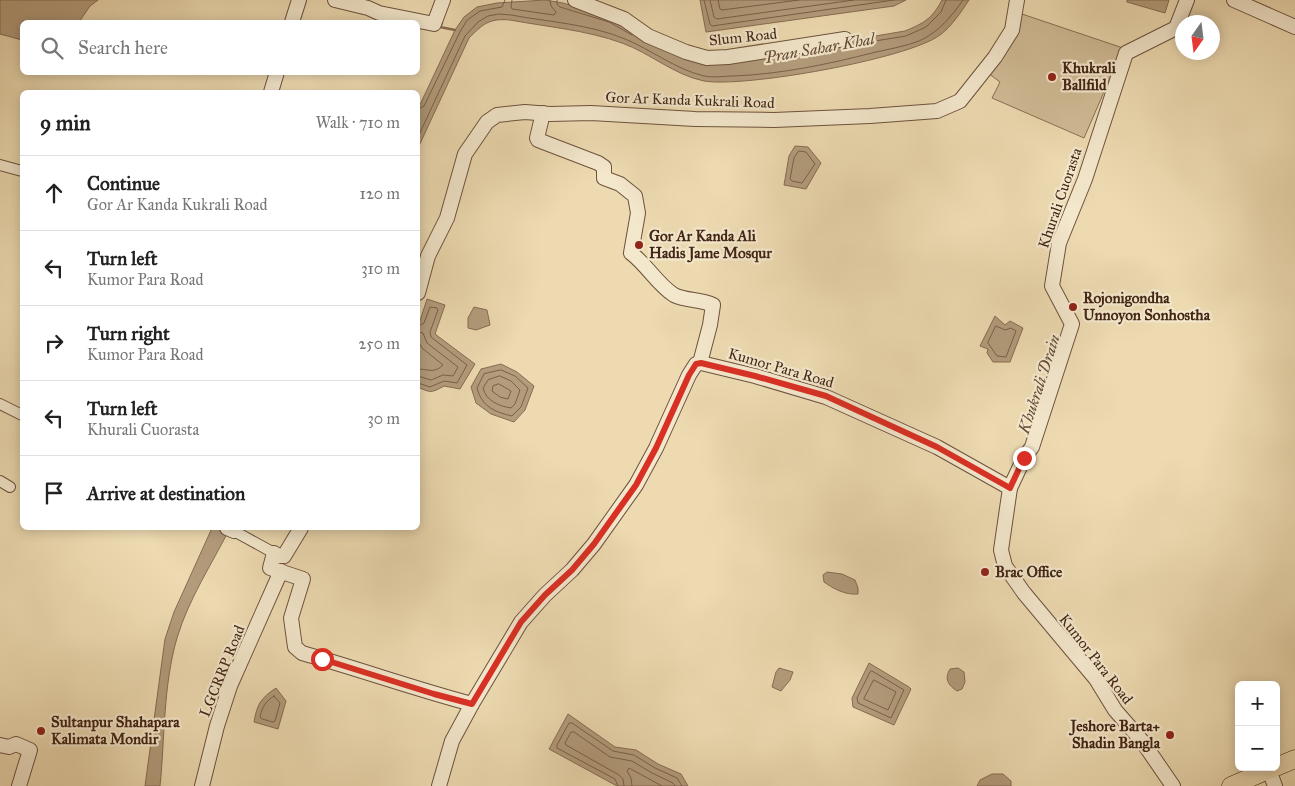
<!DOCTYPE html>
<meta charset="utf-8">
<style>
body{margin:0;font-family:"IM FELL Great Primer",serif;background:#f2f2f2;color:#222}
.controls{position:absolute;right:15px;bottom:15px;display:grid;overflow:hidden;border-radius:8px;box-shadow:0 2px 12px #0003}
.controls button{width:45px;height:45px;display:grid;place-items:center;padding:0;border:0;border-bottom:1px solid #e0e0e0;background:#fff;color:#222;font:25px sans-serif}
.compass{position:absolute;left:1175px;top:15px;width:45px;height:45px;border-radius:50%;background:#fff;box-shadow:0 2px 12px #0003;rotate:194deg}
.stop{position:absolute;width:15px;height:15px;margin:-11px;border:4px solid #d93025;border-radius:50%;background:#fff}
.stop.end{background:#d93025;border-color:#fff;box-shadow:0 1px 5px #0008}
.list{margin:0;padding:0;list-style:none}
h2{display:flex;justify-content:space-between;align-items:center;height:65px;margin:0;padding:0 20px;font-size:21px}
h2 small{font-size:16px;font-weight:400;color:#767676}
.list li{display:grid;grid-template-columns:32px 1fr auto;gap:15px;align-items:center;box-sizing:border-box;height:75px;padding:0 20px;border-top:1px solid #e0e0e0}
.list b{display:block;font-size:19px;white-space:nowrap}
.list p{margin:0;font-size:16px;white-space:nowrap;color:#767676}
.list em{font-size:16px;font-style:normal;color:#767676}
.icon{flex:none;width:28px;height:28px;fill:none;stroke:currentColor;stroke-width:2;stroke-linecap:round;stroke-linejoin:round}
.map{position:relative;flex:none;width:1295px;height:786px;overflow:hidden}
.search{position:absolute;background:#fff;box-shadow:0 2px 12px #0003;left:20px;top:20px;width:400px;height:55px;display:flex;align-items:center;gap:12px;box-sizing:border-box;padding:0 18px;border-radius:8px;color:#767676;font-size:19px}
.panel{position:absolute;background:#fff;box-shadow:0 2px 12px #0003;left:20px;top:90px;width:400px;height:440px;border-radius:8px}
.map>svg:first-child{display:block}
.green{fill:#d0bb96;stroke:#897056}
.water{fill:#b39c7c;stroke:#866c53}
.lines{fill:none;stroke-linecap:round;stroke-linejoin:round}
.shore{stroke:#7a6048;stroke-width:1}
.stream{stroke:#866c53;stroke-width:2.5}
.minor-casing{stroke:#6d523c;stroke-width:12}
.tertiary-casing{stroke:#6d523c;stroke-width:16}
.trunk-casing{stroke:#422515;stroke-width:19}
.minor{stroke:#f3e7cc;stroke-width:10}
.tertiary{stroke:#f3e7cc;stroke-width:14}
.trunk{stroke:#eddab1;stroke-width:18}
.route{stroke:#d93025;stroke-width:6}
.poi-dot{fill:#8f2418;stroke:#f3e7cc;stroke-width:2}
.labels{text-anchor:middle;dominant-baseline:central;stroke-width:4.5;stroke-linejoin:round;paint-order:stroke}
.street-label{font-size:15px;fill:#422515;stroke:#f3e7cc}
.poi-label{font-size:15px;font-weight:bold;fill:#422515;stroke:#f3e7cc;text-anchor:start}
.water-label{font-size:16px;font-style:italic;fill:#644934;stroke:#f3e7cc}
</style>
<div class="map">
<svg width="1295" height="786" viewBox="0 0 1295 786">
<rect width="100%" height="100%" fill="#eddab1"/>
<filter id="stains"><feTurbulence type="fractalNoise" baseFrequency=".004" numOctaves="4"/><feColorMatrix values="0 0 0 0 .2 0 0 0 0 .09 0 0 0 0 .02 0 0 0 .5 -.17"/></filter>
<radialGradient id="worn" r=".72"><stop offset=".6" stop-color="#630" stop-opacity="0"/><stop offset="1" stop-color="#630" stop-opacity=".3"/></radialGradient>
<!-- green -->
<polygon class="green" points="1019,13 1123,48 1084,138 992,98 1000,82 988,73"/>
<!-- water -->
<g class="water">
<polygon points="0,0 98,0 90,6 79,22 22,22 22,40 0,34"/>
<path d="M545 0 563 3 611 17 686 53 781 52 905 31C924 23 932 19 942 0H969C961 12 952 26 940 35 908 59 744 88 704 81 674 75 650 53 622 43 586 30 548 27 510 20 489 18 483 24 469 38L418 148V109L455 30 464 17 477 7 497 3Z"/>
<polygon points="700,0 906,0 894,6 706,32"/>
<polygon points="1127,0 1169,0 1165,13 1127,2"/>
<polygon points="795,146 808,147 821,163 806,189 784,185 789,156"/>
<path d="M427 299 445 305 435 334 475 364 460 389 444 386C432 393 430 393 418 387V327Z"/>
<polygon points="474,307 487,310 490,325 476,330 468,328 468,318"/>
<polygon points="995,316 1005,325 1010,321 1023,328 1010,362 993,362 987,353 988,349 980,346"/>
<polygon points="501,364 517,372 534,386 525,410 514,422 491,414 476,403 471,387 481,369"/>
<path d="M212 528H230C212 564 189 598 177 638 163 686 165 737 160 786H145L165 639 174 612Z"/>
<path d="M827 572 842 574 855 580 858 588V594C845 595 834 589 824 582L823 575Z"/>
<polygon points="869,663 909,687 911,689 894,725 853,707 852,698"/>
<polygon points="779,668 793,672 790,680 781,691 772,687 776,672"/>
<path d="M958 668 964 672 965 682 962 689 957 691C948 685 944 679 950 669Z"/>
<path d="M276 688 286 701 278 729 254 722C257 704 261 698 276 688Z"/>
<polygon points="568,714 615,747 636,750 658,764 681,774 688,786 617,786 549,749"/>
<polygon points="992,774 1003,774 1011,781 1011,786 977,786 980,780"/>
</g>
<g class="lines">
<!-- shore -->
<g class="shore">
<polyline points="512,0 511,7 512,9 554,15 556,12 551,6 550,0"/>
<polyline points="557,0 557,4 560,7 609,22 632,35"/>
<polyline points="704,0 710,24 712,26 894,0"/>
<polyline points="710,0 714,17 717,19 854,0"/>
<polyline points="718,0 720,9 722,10 799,0"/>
<polyline points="850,45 906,36 926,27 941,12 946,0"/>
<polyline points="418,109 424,106 460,32 467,20 480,11 502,7 505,0"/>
<path d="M418 137 465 36 478 22 488 16 499 14 511 15C549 22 589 24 625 39 652 50 675 69 704 76 714 78 724 76 734 76 782 74 829 64 876 52 890 49 906 46 919 41 939 32 951 17 963 0"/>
<polygon points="799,151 806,152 815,164 802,183 792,181 790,179 794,158"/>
<polyline points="418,326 424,323 430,307 437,308 438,310 430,332 431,337 467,365 457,383 444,381 430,387 418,383"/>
<polygon points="996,326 1005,330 1011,328 1016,331 1006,357 997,356 988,343"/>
<polyline points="418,332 423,333 427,343 458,367 453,376 443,375 431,380 418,376"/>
<path d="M418 341 422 348 443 365C434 374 428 369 418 369"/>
<path d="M501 370 515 376 528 388 521 407 512 416C495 412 482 407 477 388L484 374Z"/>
<path d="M500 376 511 381 520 390 515 404 511 408C499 406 486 401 483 388L488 380Z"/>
<polygon points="499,384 511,391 508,399 500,397 492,391 493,386"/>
<polygon points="872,671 904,690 891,718 858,703 857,698 870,672"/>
<polygon points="874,680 896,692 888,710 864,699"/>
<path d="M274 696 280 703 275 721 273 722 262 719 260 717C262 707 266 701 274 696Z"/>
<polyline points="618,786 615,779 557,748 557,745 569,723 572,723 613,751 634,755 655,768 677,778 682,786"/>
<polyline points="624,786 623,779 619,775 566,745 565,743 571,732 574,732 610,757 632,761 652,773 673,783 675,786"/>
<polyline points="632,786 631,778 627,771 629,768 662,786"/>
</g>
<!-- stream -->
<polyline class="stream" points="442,23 440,27 455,30"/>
<defs>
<g id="minor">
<polyline points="0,165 22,171"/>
<polyline points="0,404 22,415"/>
<polyline points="0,481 10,487"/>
<polyline points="234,531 274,553"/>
</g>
<g id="tertiary">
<polyline points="335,0 368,8 379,13 434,24 443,0"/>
<polyline points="575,0 624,19 648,36 686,52 707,58 728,57 845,39"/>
<polyline points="1234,0 1295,27"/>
<polyline points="292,22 299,0"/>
<polyline points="271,92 277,72"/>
<path d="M543 113 537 138 538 140 598 163 604 167V178L620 184 635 196 638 213 631 253C647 265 658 285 674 295 686 301 701 299 713 305L710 325 700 363"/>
<polyline points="418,293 428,256 447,218 465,154 487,122 497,115 525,112 550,114 591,113 695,119 774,120 870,116 937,111 960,101 995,57 1012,30 1017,0"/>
<polyline points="1010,488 1024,458 1032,447 1072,324 1052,286 1059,243 1085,179 1126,53 1176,28 1187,0"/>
<polyline points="227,528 234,531"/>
<path d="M301 528 284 556H279L274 553 270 568 303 579 291 618 295 647 302 653C359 669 415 689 472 704"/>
<polyline points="0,745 9,747 16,744 30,750 19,786"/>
<polyline points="1269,770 1275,786"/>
<polyline points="202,786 217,726 230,686 281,571"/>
<polyline points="439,786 452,741 472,704 521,622 545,595 572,570 594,544 636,485 656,448 689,375 696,364 701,363 755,376 826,397 937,447 1010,488 1001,550 1005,566 1024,593 1096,679 1115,710 1142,741 1173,786"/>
</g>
<g id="trunk">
<polyline points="1276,767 1295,759"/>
<polyline points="1231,786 1275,767"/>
</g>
</defs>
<!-- minor casing -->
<use href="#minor" class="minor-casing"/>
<!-- tertiary casing -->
<use href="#tertiary" class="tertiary-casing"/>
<!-- trunk casing -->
<use href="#trunk" class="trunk-casing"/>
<!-- minor -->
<use href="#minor" class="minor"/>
<!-- tertiary -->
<use href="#tertiary" class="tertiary"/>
<!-- trunk -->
<use href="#trunk" class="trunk"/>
</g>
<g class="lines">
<!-- route -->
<polyline class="route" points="322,659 434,694 472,704 521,622 545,595 572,570 594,544 636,485 656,448 689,375 696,364 701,363 755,376 826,396 937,447 1010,488 1024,458"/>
</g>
<!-- markers -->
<g class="poi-dot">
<circle cx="1052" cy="77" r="5"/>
<circle cx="639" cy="245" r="5"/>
<circle cx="1073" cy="307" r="5"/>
<circle cx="985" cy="572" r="5"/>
<circle cx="41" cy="731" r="5"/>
<circle cx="1170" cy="735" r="5"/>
</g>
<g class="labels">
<!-- street labels -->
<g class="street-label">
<text transform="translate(743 37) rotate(-6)">Slum Road</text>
<text transform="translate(690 100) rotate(2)">Gor Ar Kanda Kukrali Road</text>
<text transform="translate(1060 198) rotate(-71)">Khurali Cuorasta</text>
<text transform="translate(781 368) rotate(16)">Kumor Para Road</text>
<text transform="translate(1096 659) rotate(52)">Kumor Para Road</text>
<text transform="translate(222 671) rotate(-68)">LGCRRP Road</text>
</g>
<!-- poi labels -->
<g class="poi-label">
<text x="1062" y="68">Khukrali<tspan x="1062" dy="17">Ballfild</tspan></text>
<text x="649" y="236">Gor Ar Kanda Ali<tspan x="649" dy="17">Hadis Jame Mosqur</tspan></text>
<text x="1083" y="298">Rojonigondha<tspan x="1083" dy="17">Unnoyon Sonhostha</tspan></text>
<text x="995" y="572">Brac Office</text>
<text x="51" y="722">Sultanpur Shahapara<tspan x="51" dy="17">Kalimata Mondir</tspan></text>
<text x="1160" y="726" text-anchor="end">Jeshore Barta+<tspan x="1160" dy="17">Shadin Bangla</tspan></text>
</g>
<!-- water labels -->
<g class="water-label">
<text transform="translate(819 48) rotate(-10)">Pran Sahar Khal</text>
<text transform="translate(1039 384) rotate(-72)">Khukrali Drain</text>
</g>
</g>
<rect width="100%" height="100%" filter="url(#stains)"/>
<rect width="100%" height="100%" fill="url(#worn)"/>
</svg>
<div class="controls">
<button>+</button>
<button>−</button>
</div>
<svg class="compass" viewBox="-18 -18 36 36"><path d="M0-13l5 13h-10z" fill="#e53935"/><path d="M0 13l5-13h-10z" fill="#767676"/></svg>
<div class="stop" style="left:322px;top:659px"></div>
<div class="stop end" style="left:1024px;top:458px"></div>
<div class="search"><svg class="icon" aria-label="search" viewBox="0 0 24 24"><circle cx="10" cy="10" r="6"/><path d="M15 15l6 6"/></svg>Search here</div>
<section class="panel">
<h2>9 min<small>Walk · 710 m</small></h2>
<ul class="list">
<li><svg class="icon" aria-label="ahead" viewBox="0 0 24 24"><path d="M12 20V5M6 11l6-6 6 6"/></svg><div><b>Continue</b><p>Gor Ar Kanda Kukrali Road</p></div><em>120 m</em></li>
<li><svg class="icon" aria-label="left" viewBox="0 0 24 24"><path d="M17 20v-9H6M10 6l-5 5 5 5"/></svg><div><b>Turn left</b><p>Kumor Para Road</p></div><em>310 m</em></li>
<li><svg class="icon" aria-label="right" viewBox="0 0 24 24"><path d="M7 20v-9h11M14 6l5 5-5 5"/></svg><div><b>Turn right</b><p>Kumor Para Road</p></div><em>250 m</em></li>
<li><svg class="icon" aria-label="left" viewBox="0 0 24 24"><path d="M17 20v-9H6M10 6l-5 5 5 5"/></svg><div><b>Turn left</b><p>Khurali Cuorasta</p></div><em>30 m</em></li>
<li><svg class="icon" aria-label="arrive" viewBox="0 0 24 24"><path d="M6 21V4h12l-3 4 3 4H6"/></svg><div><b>Arrive at destination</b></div></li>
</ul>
</section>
</div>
